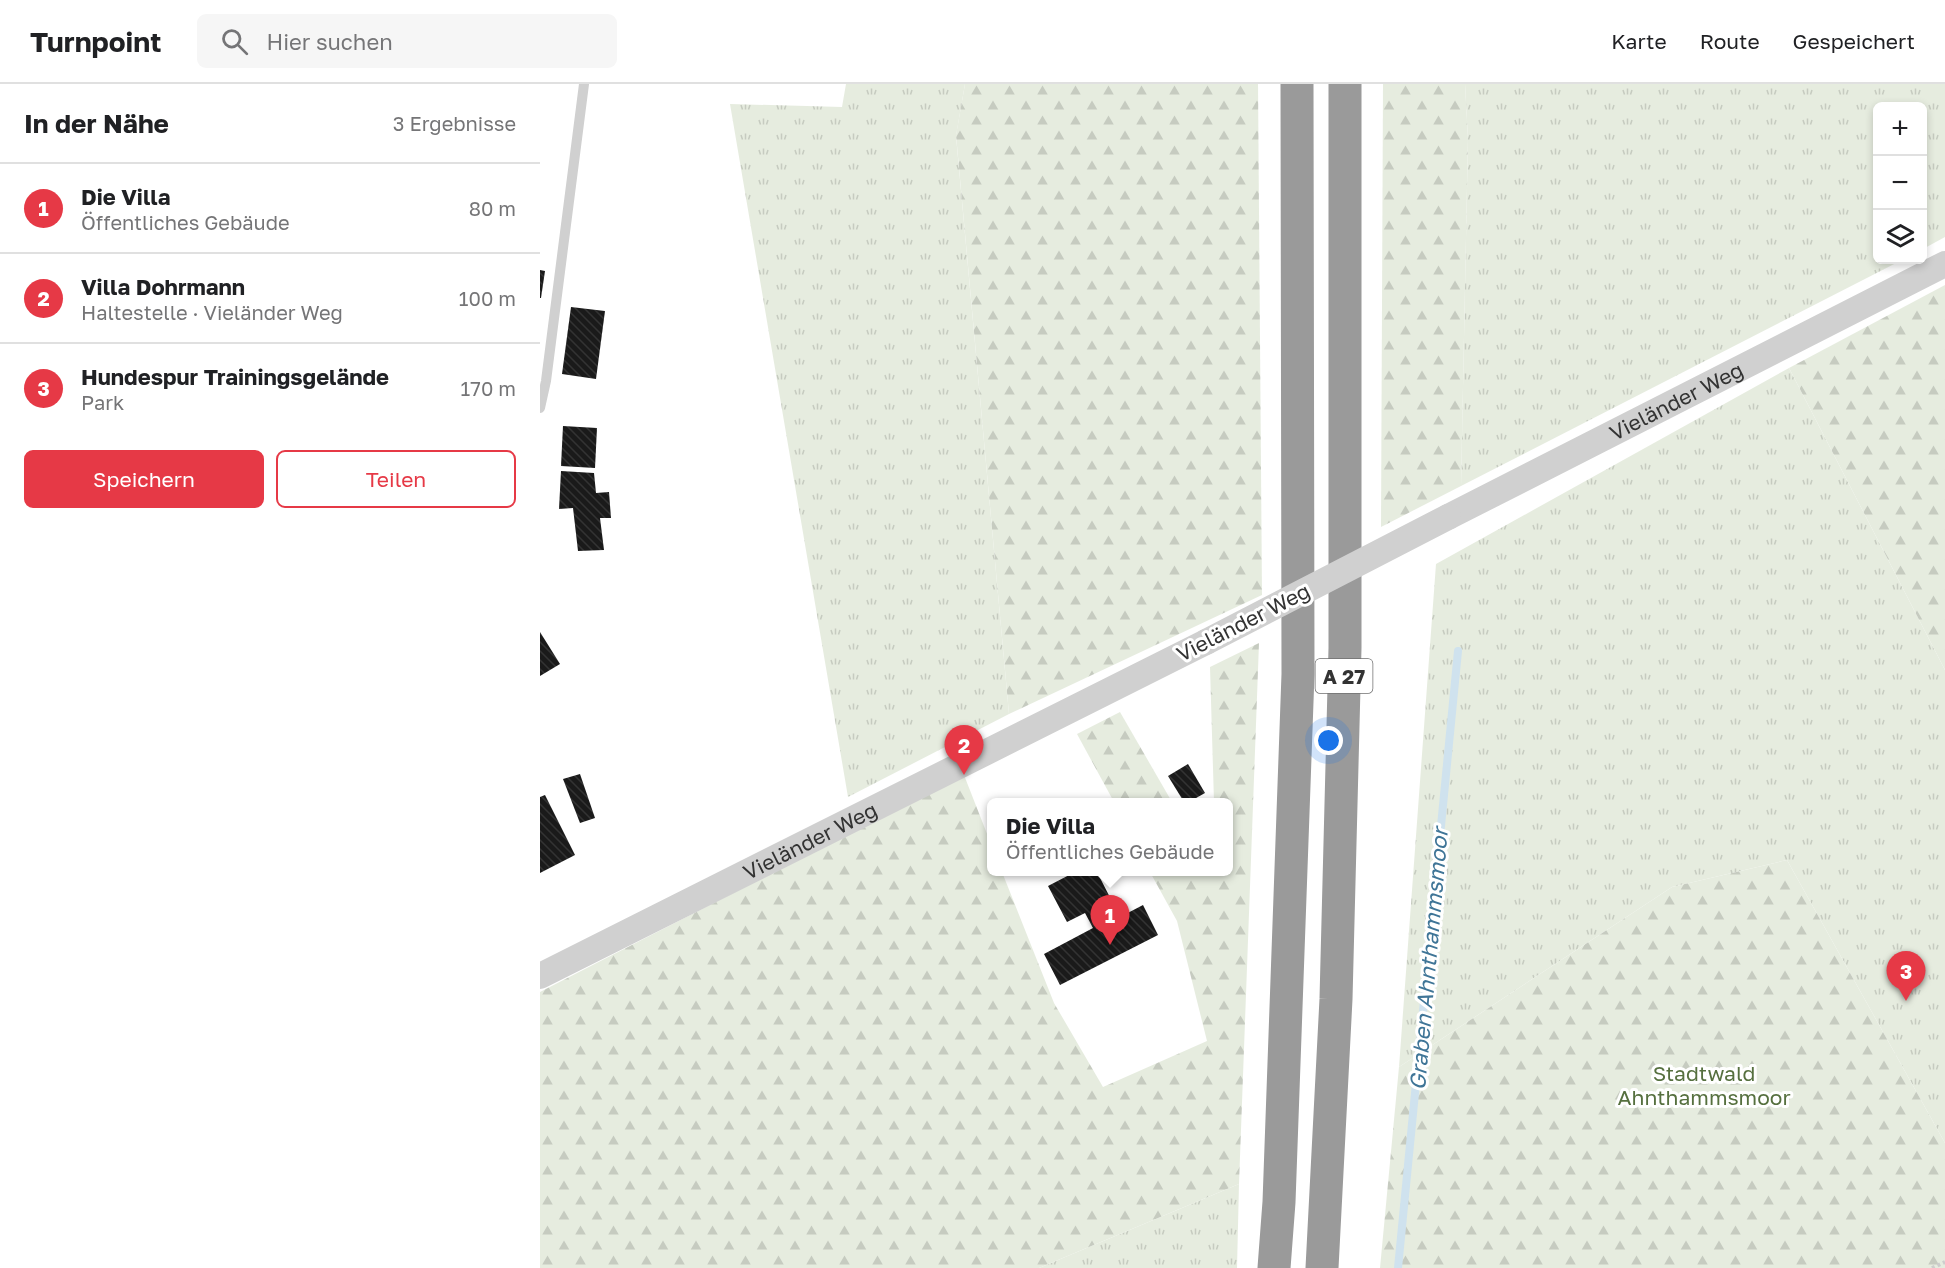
<!DOCTYPE html>
<html lang="de">
<meta charset="utf-8">
<style>
body{margin:0;font-family:"Golos Text",sans-serif;background:#f6f6f6;color:#202124}
.controls{position:absolute;right:18px;top:18px;display:grid;overflow:hidden;border-radius:9px;box-shadow:0 3px 9px #0003}
.controls button{width:54px;height:54px;display:grid;place-items:center;padding:0;border:0;border-bottom:2px solid #e0e0e0;background:#fff;color:#202124;font:30px sans-serif}
.you{position:absolute;left:789px;top:657px;width:21px;height:21px;margin:-15px;border:4px solid #fff;border-radius:50%;background:#1a73e8;box-shadow:0 0 0 9px #1a73e833}
.badge{display:grid;place-items:center;width:39px;height:39px;border-radius:50%;background:#e63946;color:#fff;font-size:20px;font-weight:700}
.pin{position:absolute;translate:-50% -50px;filter:drop-shadow(0 2px 3px #0008)}
.pin::after{content:'';position:absolute;top:32px;width:21px;height:18px;background:inherit;clip-path:polygon(0 0,100% 0,50% 100%)}
.popup{position:absolute;left:447px;top:714px;width:246px;height:78px;box-sizing:border-box;display:grid;place-content:center;border-radius:9px;background:#fff;filter:drop-shadow(0 2px 4px #0005);font-size:20px;white-space:nowrap;color:#757577}
.popup b{font-size:22px;color:#202124}
.popup::after{content:'';position:absolute;left:50%;top:100%;margin-left:-12px;border:12px solid transparent;border-top-color:#fff}
.list{margin:0;padding:0;list-style:none}
h2{display:flex;justify-content:space-between;align-items:center;height:78px;margin:0;padding:0 24px;font-size:26px}
h2 small{font-size:20px;font-weight:400;color:#757577}
.list li{display:grid;grid-template-columns:39px 1fr auto;gap:18px;align-items:center;box-sizing:border-box;height:90px;padding:0 24px;border-top:2px solid #e0e0e0}
.list b{display:block;font-size:22px;white-space:nowrap}
.list p{margin:0;font-size:20px;white-space:nowrap;color:#757577}
.list em{font-size:20px;font-style:normal;color:#757577}
.actions{display:flex;gap:12px;padding:18px 24px}
.actions a{flex:1;padding:14px 0;border:2px solid #e63946;border-radius:9px;text-align:center;font-size:21px;color:#e63946}
.actions .main{background:#e63946;color:#fff}
.icon{flex:none;width:33px;height:33px;fill:none;stroke:currentColor;stroke-width:2;stroke-linecap:round;stroke-linejoin:round}
.map{position:relative;flex:none;width:1405px;height:1184px;overflow:hidden}
header{display:flex;align-items:center;gap:36px;box-sizing:border-box;height:84px;padding:0 30px;background:#fff;border-bottom:2px solid #e0e0e0}
header strong{font-size:28px}
nav{display:flex;gap:33px;margin-inline-start:auto;font-size:21px}
.search{width:420px;height:54px;background:#f6f6f6;display:flex;align-items:center;gap:15px;box-sizing:border-box;padding:0 21px;border-radius:9px;color:#757577;font-size:22px}
main{display:flex}
aside{flex:1;background:#fff}
.map>svg:first-child{display:block}
.grass{fill:url(#grass-tufts)}
.forest{fill:url(#forest-firs)}
.lines{fill:none;stroke-linecap:round;stroke-linejoin:round}
.stream{stroke:#cfe2ee;stroke-width:8}
.building{fill:url(#building-back-hatch)}
.path{stroke:#cdcdcd;stroke-width:4;stroke-dasharray:3 3;stroke-linecap:butt}
.service{stroke:#d0d0d0;stroke-width:10}
.tertiary{stroke:#d0d0d0;stroke-width:26}
.motorway{stroke:#9a9a9a;stroke-width:33}
.tertiary-bridge{stroke:#d0d0d0;stroke-width:26}
.labels{text-anchor:middle;dominant-baseline:central;stroke-width:6;stroke-linejoin:round;paint-order:stroke}
.shield{fill:#fff;stroke:#707070;stroke-width:1.5}
.shield-label{font-size:20px;font-weight:bold;fill:#333}
.street-label{font-size:21px;fill:#333;stroke:#fff}
.park-label{font-size:21px;fill:#56703f;stroke:#fff}
.water-label{font-size:22px;font-style:italic;fill:#3f7597;stroke:#fff}
</style>
<header>
<strong>Turnpoint</strong>
<div class="search"><svg class="icon" aria-label="search" viewBox="0 0 24 24"><circle cx="10" cy="10" r="6"/><path d="M15 15l6 6"/></svg>Hier suchen</div>
<nav><a>Karte</a><a>Route</a><a>Gespeichert</a></nav>
</header>
<main>
<aside>
<h2>In der Nähe<small>3 Ergebnisse</small></h2>
<ul class="list">
<li><span class="badge">1</span><div><b>Die Villa</b><p>Öffentliches Gebäude</p></div><em>80 m</em></li>
<li><span class="badge">2</span><div><b>Villa Dohrmann</b><p>Haltestelle · Vieländer Weg</p></div><em>100 m</em></li>
<li><span class="badge">3</span><div><b>Hundespur Trainingsgelände</b><p>Park</p></div><em>170 m</em></li>
</ul>
<div class="actions"><a class="main">Speichern</a><a>Teilen</a></div>
</aside>
<div class="map">
<svg width="1405" height="1184" viewBox="0 0 1405 1184">
<defs>
<pattern id="grass-tufts" width="24" height="20" patternUnits="userSpaceOnUse" patternTransform="scale(1.5)"><rect width="24" height="20" fill="#e6ecdf"/><path d="M3 7l-1-3M5 7V3M7 7l1-3M15 17l-1-3M17 17v-4M19 17l1-3" fill="none" stroke="#c6cbc0"/></pattern>
<pattern id="forest-firs" width="22" height="20" patternUnits="userSpaceOnUse" patternTransform="scale(1.5)"><rect width="22" height="20" fill="#e6ecdf"/><path d="M5 1l3.5 6h-7zM16 11l3.5 6h-7z" fill="#c6cbc0"/></pattern>
<pattern id="building-back-hatch" width="6" height="6" patternUnits="userSpaceOnUse" patternTransform="scale(1.5)"><rect width="6" height="6" fill="#1a1a1a"/><path d="M-1 5l2 2M0 0l6 6M5-1l2 2" fill="none" stroke="#333"/></pattern>
</defs>
<rect width="100%" height="100%" fill="#fff"/>
<!-- grass -->
<g class="grass">
<polygon points="306,0 425,0 416,52 469,630 308,713 190,20 302,23"/>
<polygon points="925,0 1405,0 1405,153 1383,165 1382,22 1338,22 1338,176 1362,176 921,402 928,55"/>
<polygon points="1249,284 1405,586 1405,1059 1247,776 1132,803 859,983 896,480"/>
<polygon points="699,1100 697,1184 499,1184"/>
</g>
<!-- forest -->
<g class="forest">
<polygon points="425,0 718,0 722,511 469,630 416,51"/>
<polygon points="843,0 925,0 928,55 921,402 841,443"/>
<polygon points="1405,201 1405,586 1249,284"/>
<polygon points="719,559 699,1100 499,1184 0,1184 0,908 424,691 451,760 452,788 462,788 514,919 563,1003 667,957 637,837 610,788 688,788 688,718 674,718 670,583"/>
<polygon points="580,628 632,718 574,718 537,650"/>
<polygon points="1247,776 1405,1059 1405,1184 840,1184 859,983 1132,803"/>
</g>
<g class="lines">
<!-- stream -->
<polyline class="stream" points="858,1184 918,567"/>
</g>
<!-- building -->
<g class="building">
<polygon points="0,186 5,187 1,214 0,214"/>
<polygon points="31,223 65,227 56,295 22,290"/>
<polygon points="23,342 57,344 55,384 21,382"/>
<polygon points="21,387 54,389 56,409 69,408 71,434 60,434 64,466 38,467 33,424 19,425"/>
<polygon points="0,548 20,580 0,592"/>
<polygon points="648,680 665,709 649,718 644,718 628,692"/>
<polygon points="40,690 55,734 40,739 23,695"/>
<polygon points="5,711 35,771 0,789 0,713"/>
<polygon points="535,788 557,788 580,833 603,821 618,851 520,901 504,870 553,844 545,829 527,838 508,802"/>
</g>
<g class="lines">
<!-- path -->
<polyline class="path" points="1392,1184 1405,1178"/>
<!-- service -->
<polyline class="service" points="0,324 6,297 44,0"/>
<!-- tertiary -->
<g class="tertiary">
<path id="s1" d="M908 433 1405 180"/>
<path id="s2" d="M0 892 666 558"/>
</g>
<!-- motorway -->
<g class="motorway">
<polyline points="734,1184 739,1118 758,590 757,0"/>
<polyline points="782,1184 796,915 805,564 805,0"/>
</g>
<!-- tertiary-bridge -->
<polyline class="tertiary-bridge" points="666,558 908,433"/>
</g>
<g class="labels">
<!-- shield labels -->
<rect class="shield" x="775.5" y="575" width="57" height="34" rx="4.5"/>
<g class="shield-label">
<text x="804" y="592">A 27</text>
</g>
<!-- street labels -->
<g class="street-label">
<text stroke="none"><textPath href="#s1" startOffset="256">Vieländer Weg</textPath></text>
<text transform="translate(703 538) rotate(-27)">Vieländer Weg</text>
<text stroke="none"><textPath href="#s2" startOffset="302">Vieländer Weg</textPath></text>
</g>
<!-- park labels -->
<g class="park-label">
<text x="1164" y="989">Stadtwald<tspan x="1164" dy="24">Ahnthammsmoor</tspan></text>
</g>
<!-- water labels -->
<g class="water-label">
<text transform="translate(888 875) rotate(-85)">Graben Ahnthammsmoor</text>
</g>
</g>
</svg>
<div class="controls">
<button>+</button>
<button>−</button>
<button><svg class="icon" aria-label="layers" viewBox="0 0 24 24"><path d="M12 4l9 5-9 5-9-5zM3 14l9 5 9-5"/></svg></button>
</div>
<div class="you"></div>
<div class="pin badge" style="left:570px;top:861px">1</div>
<div class="popup"><b>Die Villa</b>Öffentliches Gebäude</div>
<div class="pin badge" style="left:424px;top:691px">2</div>
<div class="pin badge" style="left:1366px;top:917px">3</div>
</div>
</main>
